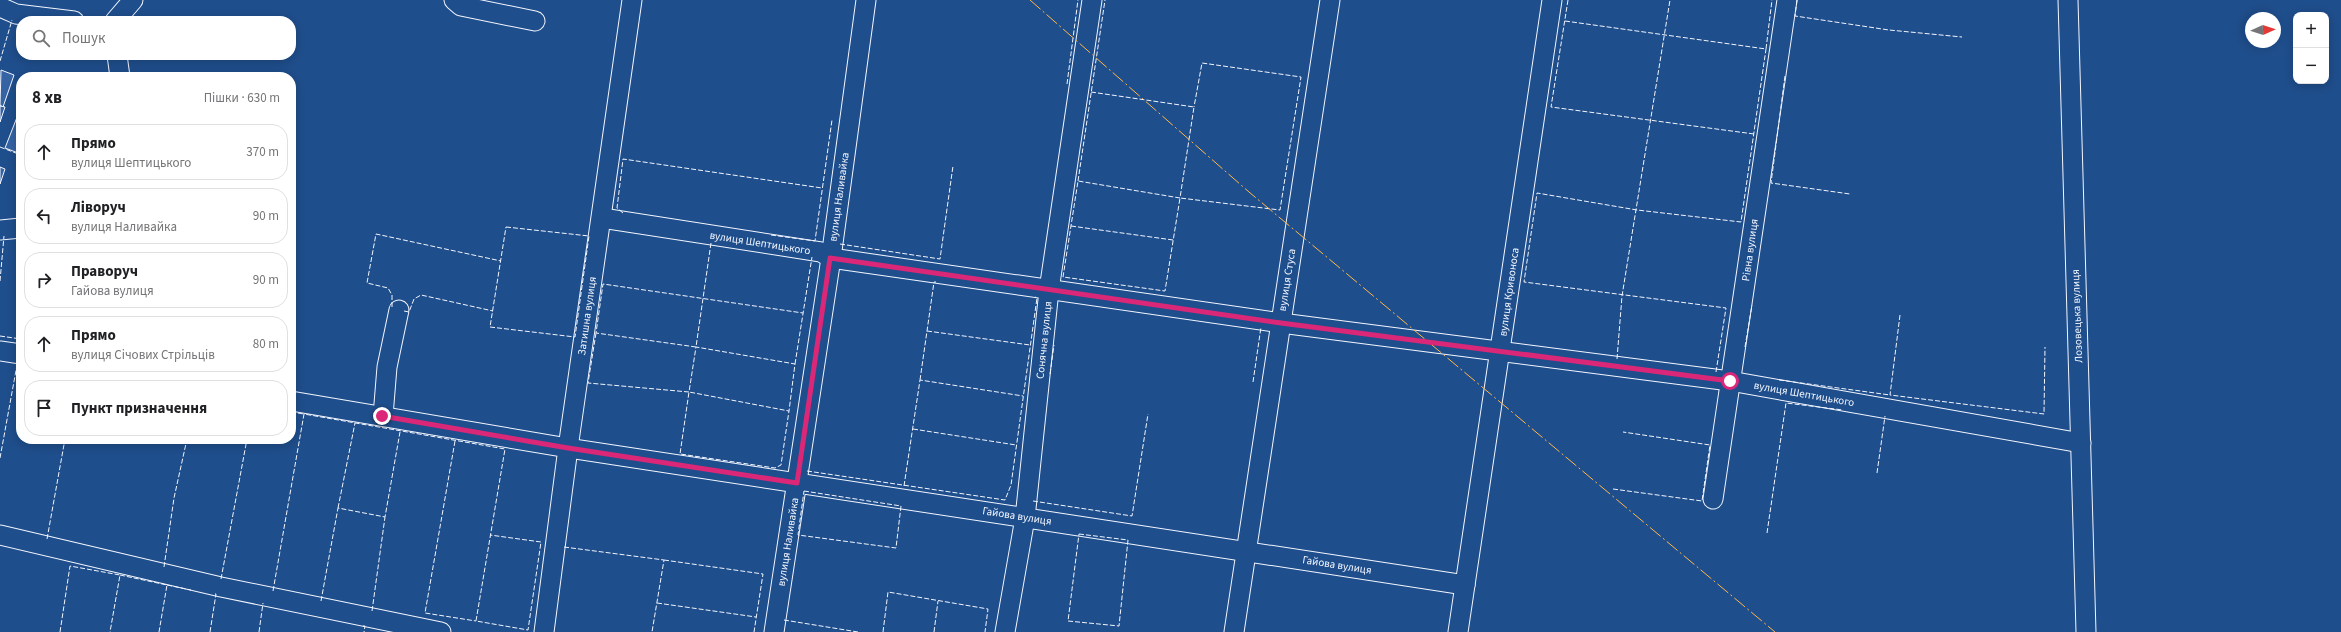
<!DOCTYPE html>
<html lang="uk">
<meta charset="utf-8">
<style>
body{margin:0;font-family:"Source Sans 3",sans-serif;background:#f2f2f2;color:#202124}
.controls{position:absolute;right:12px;top:12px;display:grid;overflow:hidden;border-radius:8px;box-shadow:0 2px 10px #0003}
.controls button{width:36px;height:36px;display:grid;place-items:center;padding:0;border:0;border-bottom:1px solid #e0e0e0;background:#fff;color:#202124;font:20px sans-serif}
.compass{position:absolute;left:2245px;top:12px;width:36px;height:36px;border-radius:50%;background:#fff;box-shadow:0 2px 10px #0003;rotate:87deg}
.stop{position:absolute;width:12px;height:12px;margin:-9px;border:3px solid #db2777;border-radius:50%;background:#fff}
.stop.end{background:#db2777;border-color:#fff;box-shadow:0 1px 4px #0008}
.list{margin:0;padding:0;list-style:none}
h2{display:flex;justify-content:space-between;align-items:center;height:52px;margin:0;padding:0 16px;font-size:17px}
h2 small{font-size:13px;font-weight:400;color:#757577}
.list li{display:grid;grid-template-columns:26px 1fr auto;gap:12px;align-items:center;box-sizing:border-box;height:56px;margin:0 8px 8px;padding:0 8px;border:1px solid #e0e0e0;border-radius:16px}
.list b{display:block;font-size:15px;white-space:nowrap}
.list p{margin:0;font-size:13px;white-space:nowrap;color:#757577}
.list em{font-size:13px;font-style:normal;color:#757577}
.icon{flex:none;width:22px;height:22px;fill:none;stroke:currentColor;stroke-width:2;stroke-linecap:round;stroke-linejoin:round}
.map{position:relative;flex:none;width:2341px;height:632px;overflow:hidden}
.search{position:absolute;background:#fff;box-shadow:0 2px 10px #0003;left:16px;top:16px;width:280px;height:44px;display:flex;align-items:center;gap:10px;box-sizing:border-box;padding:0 14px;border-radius:16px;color:#757577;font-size:15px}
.panel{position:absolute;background:#fff;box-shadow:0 2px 10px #0003;left:16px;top:72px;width:280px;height:372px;border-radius:16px}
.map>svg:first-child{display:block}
.building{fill:#3563a3;stroke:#f2f6ff}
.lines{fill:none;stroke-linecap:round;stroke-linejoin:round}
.minor-casing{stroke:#f2f6ff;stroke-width:21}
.minor{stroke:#1f4e8c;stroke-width:19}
.fence{stroke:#f2f6ff;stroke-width:1;stroke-dasharray:5 2;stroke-linecap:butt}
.power{stroke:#ffb74d;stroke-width:1;stroke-dasharray:14 3 2 3;stroke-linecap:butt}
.route{stroke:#db2777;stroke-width:5}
.labels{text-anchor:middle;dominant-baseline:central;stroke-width:3;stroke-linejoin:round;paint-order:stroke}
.street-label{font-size:11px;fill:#f2f6ff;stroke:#1f4e8c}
</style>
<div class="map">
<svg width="2341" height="632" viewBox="0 0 2341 632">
<rect width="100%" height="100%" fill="#1f4e8c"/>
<!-- building -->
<g class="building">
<polygon points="1,70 14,75 3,107 0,105"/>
<polygon points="0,106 5,107 0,122"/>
<polygon points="21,107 21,154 5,148"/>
<polygon points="0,167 5,169 0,184"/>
</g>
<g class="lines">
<defs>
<g id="minor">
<polyline points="454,0 461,6 535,21"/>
<polyline points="2068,0 2086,632"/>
<polyline points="0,7 16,14 74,21"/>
<polyline points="115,21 133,0"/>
<polyline points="117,55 120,77"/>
<polyline points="602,218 821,252 831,258 1281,323 1730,381 2081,443"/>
<polyline points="0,230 21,228"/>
<polyline points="0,351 21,354"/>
<polyline points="291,401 568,448 1465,585"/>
<polyline points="383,416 387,367 399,310"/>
<polyline points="1713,499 1787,0"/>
<polyline points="0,535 221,587 441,632"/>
<polyline points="544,632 568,448 632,0"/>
<polyline points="774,632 831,258 866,0"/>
<polyline points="1005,632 1025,518 1049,290 1092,0"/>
<polyline points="1234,632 1330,0"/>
<polyline points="1458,632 1552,0"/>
</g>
</defs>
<!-- minor casing -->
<use href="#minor" class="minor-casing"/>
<!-- minor -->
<use href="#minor" class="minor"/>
<!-- fence -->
<g class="fence">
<polyline points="1568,0 1551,107 1754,134"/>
<polyline points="1797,0 1795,16 1889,30 1962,37"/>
<polyline points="1565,21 1766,49 1772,0"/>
<polyline points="0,61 12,20"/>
<polyline points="1785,76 1771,183 1850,194"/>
<polyline points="1067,84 1078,0"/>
<polyline points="1091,92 1194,107 1180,198 1078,181 1063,277 1165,291 1180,198 1280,210 1301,77 1202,63 1194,107"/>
<polyline points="0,147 21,155"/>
<polyline points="1078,181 1105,0"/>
<polyline points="623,213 617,208 623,159 822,188"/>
<polyline points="1071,226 1173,240"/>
<polygon points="506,227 589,236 575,337 490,327"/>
<polyline points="771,235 815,241 832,120"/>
<polyline points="711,243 696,347 596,333 603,284 803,313"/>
<polyline points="840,244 940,259 953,166"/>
<polyline points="0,281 4,236"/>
<polyline points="392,307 392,295 388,288 367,283 376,234 501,261"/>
<polyline points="404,311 409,312 414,299 421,295 493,311"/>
<polyline points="1900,315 1890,395 2044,414 2045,347"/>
<polyline points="927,331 1030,345"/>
<polyline points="596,333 588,383 689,392 696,347 795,364 789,411 689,392 680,454 775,468 781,465 789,411"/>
<polyline points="0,336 21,339"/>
<polyline points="1745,347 1752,305"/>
<polyline points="1617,359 1622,296 1670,0"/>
<polyline points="795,364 812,257"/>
<polyline points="1716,372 1726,308 1524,282 1537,193 1637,210 1741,222 1766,49"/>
<polyline points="1050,374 1054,345"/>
<polyline points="920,380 934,282 936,282"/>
<polyline points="1779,380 1890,395"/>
<polyline points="1253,382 1261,327"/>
<polyline points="291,412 304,414"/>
<polyline points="913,429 1016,445"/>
<polyline points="455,441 425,613 476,621"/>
<polyline points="0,458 17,365 21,365"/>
<polyline points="807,471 1005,500 1011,485 1037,298 1035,297"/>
<polyline points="1877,473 1885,416"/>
<polyline points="904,486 920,380 1023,396"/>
<polyline points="1613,489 1702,501 1710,445 1623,432"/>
<polygon points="804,491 901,506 896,548 798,535"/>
<polyline points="1033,501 1132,516 1148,414"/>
<polyline points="338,508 355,423"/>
<polyline points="1767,533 1786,403 1843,410"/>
<polygon points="1079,534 1128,540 1119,626 1068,621"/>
<polyline points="47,539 65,439"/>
<polyline points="564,547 664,560 652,632"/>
<polyline points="664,560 763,574 754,632"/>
<polyline points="164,567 174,498 187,439"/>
<polyline points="120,575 167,585 159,632"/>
<polyline points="221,579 247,439"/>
<polyline points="167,585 191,590"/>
<polyline points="273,591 304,414 505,449 476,621 528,630 541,542 490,535"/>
<polyline points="321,601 338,508 385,517 400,432"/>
<polyline points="657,603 756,617"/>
<polyline points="372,611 385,517"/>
<polyline points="784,620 858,632"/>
<polyline points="363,626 365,626 364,632"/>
<polyline points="60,632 70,566 120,575 110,632"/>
<polyline points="210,632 216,594 215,594"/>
<polyline points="259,632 263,603"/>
<polyline points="883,632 888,592 988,609 985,632"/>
<polyline points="934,632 938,601"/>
</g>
<!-- power -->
<polyline class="power" points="1030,0 1249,192 1775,632"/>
</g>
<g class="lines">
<!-- route -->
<polyline class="route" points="382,416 568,448 797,483 830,258 1281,323 1730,381"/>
</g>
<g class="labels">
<!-- street labels -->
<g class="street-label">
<text transform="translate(839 197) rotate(-82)">вулиця Наливайка</text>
<text transform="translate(760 243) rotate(9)">вулиця Шептицького</text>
<text transform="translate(1750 250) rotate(-82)">Рівна вулиця</text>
<text transform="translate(1287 280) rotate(-81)">вулиця Стуса</text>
<text transform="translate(1509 292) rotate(-82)">вулиця Кривоноса</text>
<text transform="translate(587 316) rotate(-82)">Затишна вулиця</text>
<text transform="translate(2077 316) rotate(-92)">Лозовецька вулиця</text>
<text transform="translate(1044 340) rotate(-84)">Сонячна вулиця</text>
<text transform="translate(1804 394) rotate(10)">вулиця Шептицького</text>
<text transform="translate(1017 516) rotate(9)">Гайова вулиця</text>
<text transform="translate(788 542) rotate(-81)">вулиця Наливайка</text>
<text transform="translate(1337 565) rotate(9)">Гайова вулиця</text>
</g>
</g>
</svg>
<div class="controls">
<button>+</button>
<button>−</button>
</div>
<svg class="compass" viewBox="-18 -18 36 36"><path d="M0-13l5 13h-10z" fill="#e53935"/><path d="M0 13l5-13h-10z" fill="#757577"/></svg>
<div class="stop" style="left:1730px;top:381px"></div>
<div class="stop end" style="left:382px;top:416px"></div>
<div class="search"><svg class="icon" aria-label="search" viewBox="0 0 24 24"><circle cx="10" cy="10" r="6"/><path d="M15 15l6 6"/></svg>Пошук</div>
<section class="panel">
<h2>8 хв<small>Пішки · 630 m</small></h2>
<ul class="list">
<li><svg class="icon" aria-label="ahead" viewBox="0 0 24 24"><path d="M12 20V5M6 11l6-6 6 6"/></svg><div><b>Прямо</b><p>вулиця Шептицького</p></div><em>370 m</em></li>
<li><svg class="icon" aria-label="left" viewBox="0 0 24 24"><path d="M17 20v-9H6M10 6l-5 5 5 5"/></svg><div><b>Ліворуч</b><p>вулиця Наливайка</p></div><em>90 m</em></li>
<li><svg class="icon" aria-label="right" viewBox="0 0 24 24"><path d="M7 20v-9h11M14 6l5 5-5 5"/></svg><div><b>Праворуч</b><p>Гайова вулиця</p></div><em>90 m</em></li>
<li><svg class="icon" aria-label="ahead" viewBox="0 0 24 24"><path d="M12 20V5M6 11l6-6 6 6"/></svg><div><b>Прямо</b><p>вулиця Січових Стрільців</p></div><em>80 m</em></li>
<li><svg class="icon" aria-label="arrive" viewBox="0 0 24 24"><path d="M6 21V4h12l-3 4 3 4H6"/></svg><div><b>Пункт призначення</b></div></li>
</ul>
</section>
</div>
